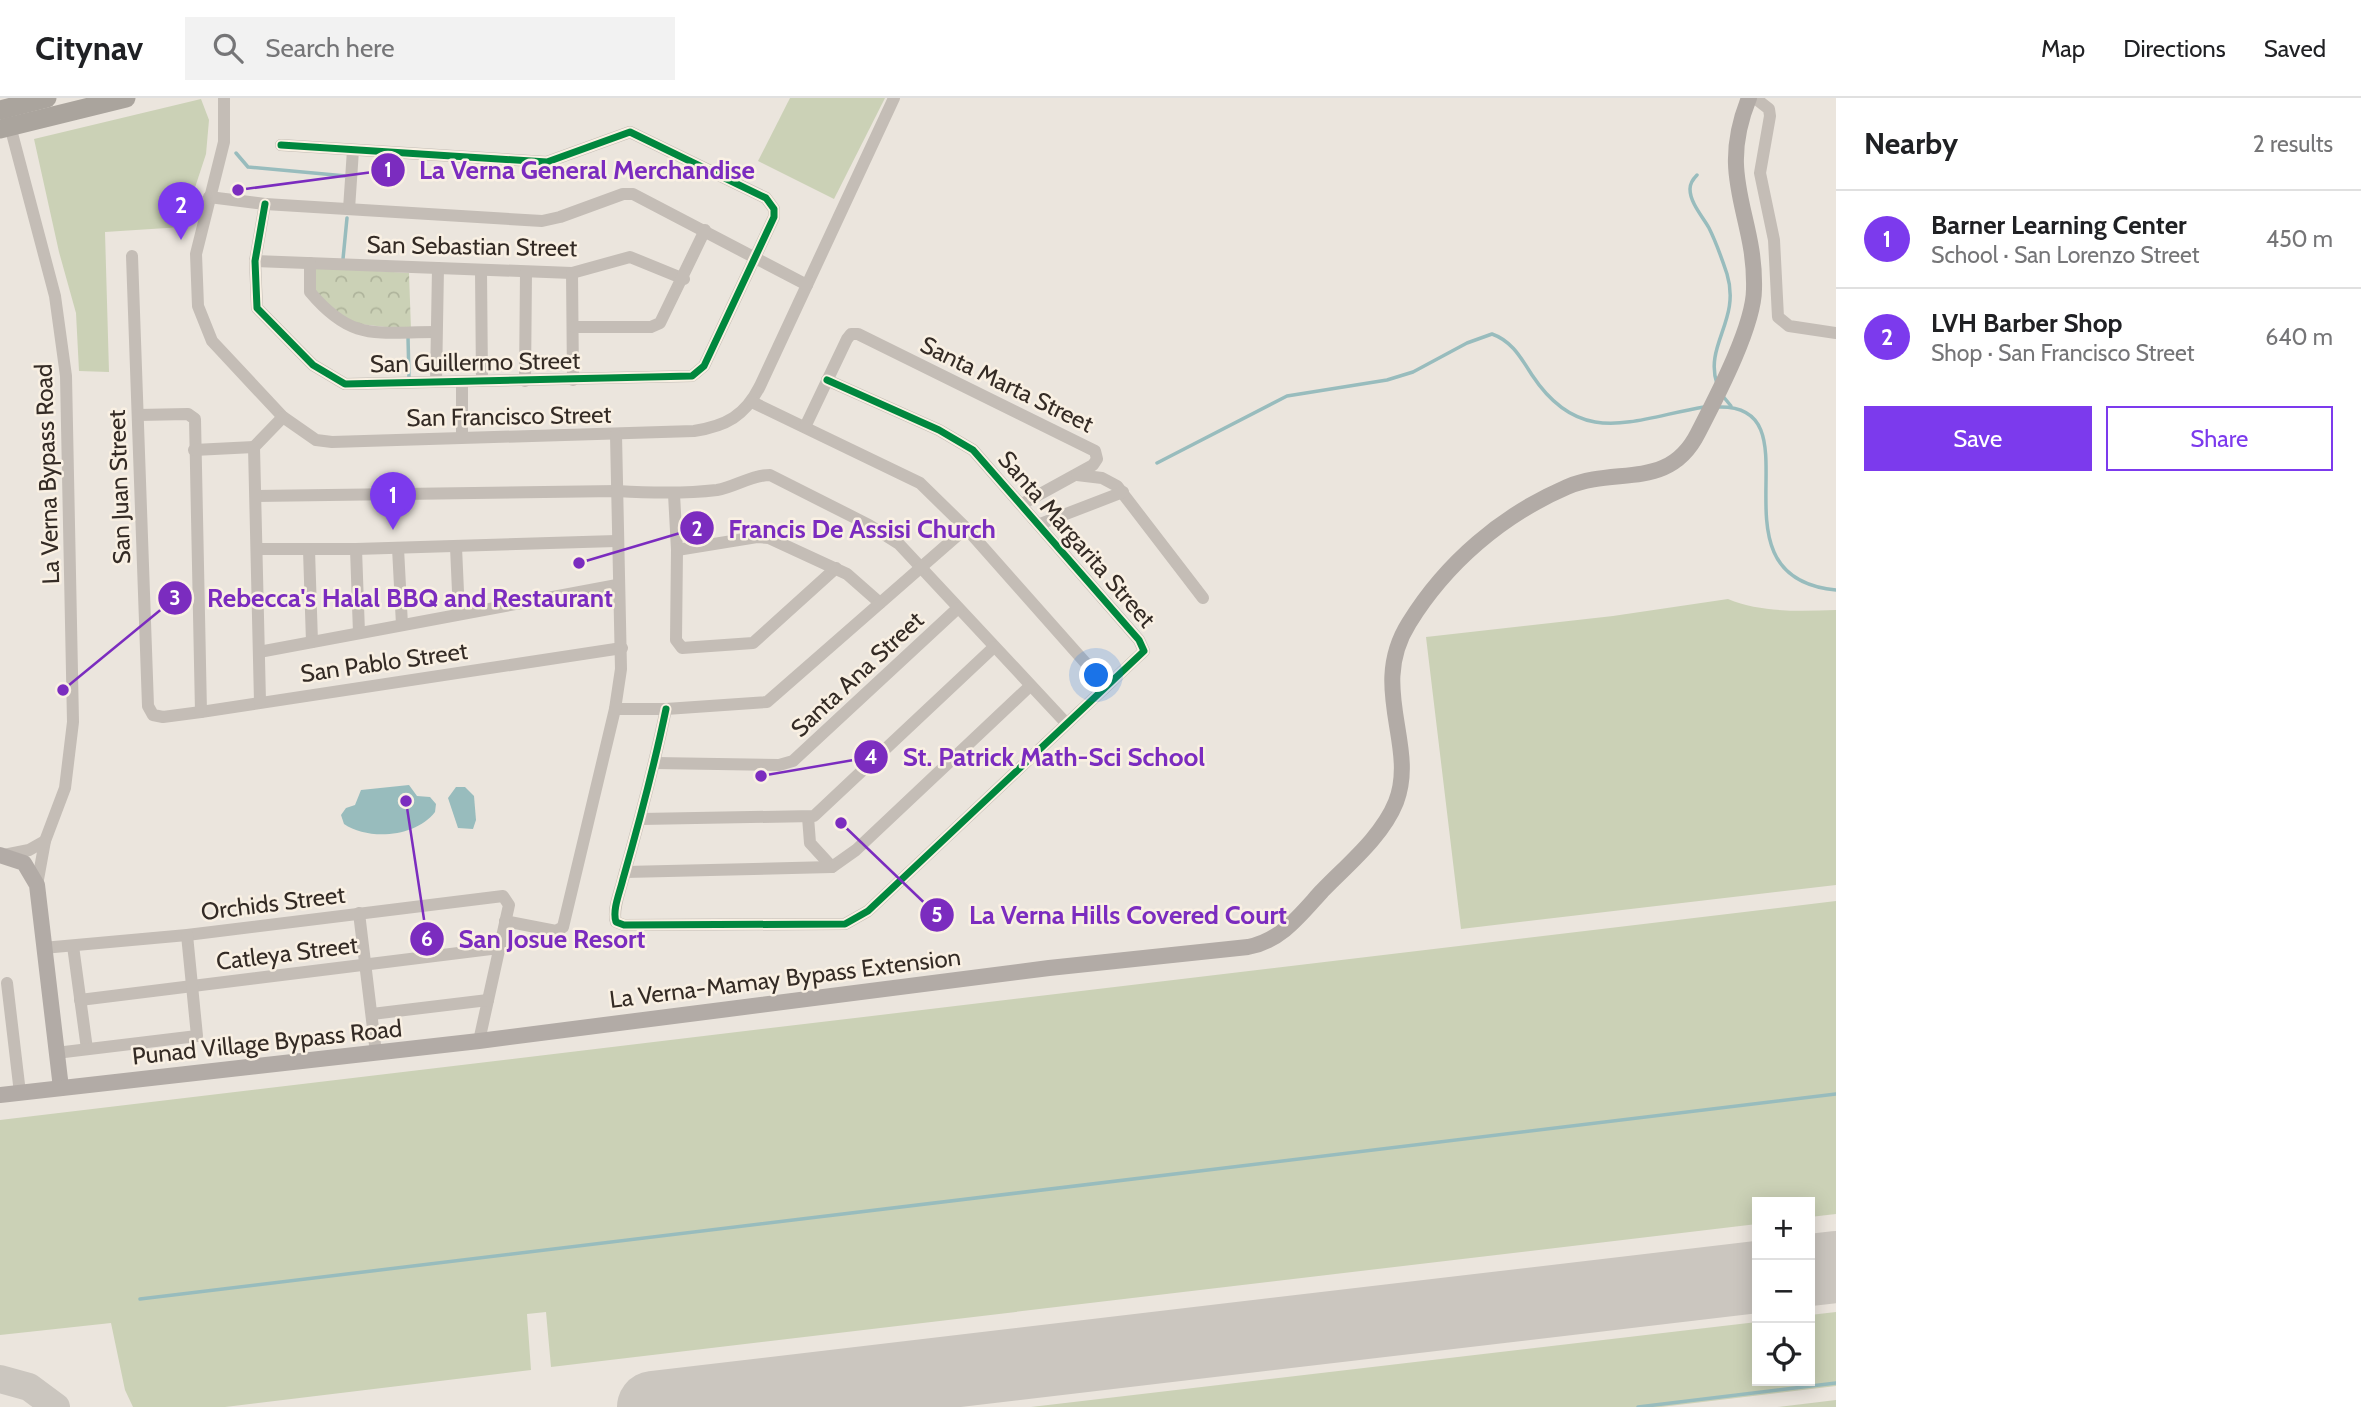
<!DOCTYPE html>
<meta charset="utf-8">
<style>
body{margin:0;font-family:Cabin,sans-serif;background:#f2f2f2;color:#202124}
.controls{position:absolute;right:21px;bottom:21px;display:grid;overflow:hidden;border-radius:0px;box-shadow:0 4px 18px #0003}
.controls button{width:63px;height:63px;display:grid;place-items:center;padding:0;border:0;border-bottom:2px solid #e0e0e0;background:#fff;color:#202124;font:35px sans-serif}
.you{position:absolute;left:1097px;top:578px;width:24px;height:24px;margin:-18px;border:5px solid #fff;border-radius:50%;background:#1a73e8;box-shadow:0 0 0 10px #1a73e833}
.badge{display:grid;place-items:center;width:46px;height:46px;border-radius:50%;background:#7c3aed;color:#fff;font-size:23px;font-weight:700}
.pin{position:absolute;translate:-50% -58px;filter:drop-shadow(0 2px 4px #0008)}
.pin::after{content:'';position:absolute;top:37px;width:24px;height:21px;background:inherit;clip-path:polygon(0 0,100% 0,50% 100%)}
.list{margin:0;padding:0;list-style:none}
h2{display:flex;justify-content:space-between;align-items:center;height:91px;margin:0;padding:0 28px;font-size:30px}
h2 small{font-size:23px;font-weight:400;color:#757577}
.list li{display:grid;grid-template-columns:46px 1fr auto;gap:21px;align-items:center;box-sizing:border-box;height:98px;padding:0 28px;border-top:2px solid #e0e0e0}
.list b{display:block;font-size:26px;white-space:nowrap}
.list p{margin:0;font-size:23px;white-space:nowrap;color:#757577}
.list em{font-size:23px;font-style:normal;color:#757577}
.actions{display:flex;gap:14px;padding:21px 28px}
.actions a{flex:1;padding:16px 0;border:2px solid #7c3aed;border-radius:0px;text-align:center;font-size:24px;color:#7c3aed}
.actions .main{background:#7c3aed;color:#fff}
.icon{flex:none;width:38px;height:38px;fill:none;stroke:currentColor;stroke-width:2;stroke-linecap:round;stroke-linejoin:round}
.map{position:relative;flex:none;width:1836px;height:1309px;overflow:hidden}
header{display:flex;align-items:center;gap:42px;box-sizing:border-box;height:98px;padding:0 35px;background:#fff;border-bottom:2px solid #e0e0e0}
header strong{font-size:33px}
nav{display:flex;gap:38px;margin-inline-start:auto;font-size:24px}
.search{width:490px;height:63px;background:#f2f2f2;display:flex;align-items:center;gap:18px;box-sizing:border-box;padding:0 24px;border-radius:0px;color:#757577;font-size:26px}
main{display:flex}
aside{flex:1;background:#fff}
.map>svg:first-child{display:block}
.green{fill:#cbd1b6}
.forest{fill:url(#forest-crowns)}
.water{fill:#98bcbd}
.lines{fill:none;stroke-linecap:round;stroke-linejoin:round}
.stream{stroke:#98bcbd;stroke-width:3.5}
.taxiway{stroke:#cbc6bf;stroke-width:28}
.runway{stroke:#cbc6bf;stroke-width:72}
.minor{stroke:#c4bdb6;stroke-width:12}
.major{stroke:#b2aba6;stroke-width:16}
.highway{stroke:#aaa49d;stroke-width:19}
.cycleway-casing{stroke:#f9f0e3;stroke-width:11}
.cycleway{stroke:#00873e;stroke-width:7}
.labels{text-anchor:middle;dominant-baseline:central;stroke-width:5;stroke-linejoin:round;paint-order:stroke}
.street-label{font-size:24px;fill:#342b25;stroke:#f9f0e3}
.leader{fill:none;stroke:#7b2cbf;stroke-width:2.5}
.callout-dot{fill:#7b2cbf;stroke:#f9f0e3;stroke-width:2.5}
.mark-label{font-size:21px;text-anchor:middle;font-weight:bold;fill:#fff}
.callout-label{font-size:26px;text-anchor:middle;font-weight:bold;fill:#7b2cbf;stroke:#f9f0e3;stroke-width:5;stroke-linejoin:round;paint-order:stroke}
</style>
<header>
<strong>Citynav</strong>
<div class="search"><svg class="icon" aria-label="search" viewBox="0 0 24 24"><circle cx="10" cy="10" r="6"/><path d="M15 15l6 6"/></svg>Search here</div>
<nav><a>Map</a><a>Directions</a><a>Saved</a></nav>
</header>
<main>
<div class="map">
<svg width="1836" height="1309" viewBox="0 0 1836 1309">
<defs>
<pattern id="forest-crowns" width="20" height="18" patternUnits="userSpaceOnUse" patternTransform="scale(1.75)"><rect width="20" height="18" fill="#cbd1b6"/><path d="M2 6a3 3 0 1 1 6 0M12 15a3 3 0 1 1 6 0" fill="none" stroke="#afb49c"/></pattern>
</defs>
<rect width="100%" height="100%" fill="#ebe5dd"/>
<!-- green -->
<g class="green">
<polygon points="790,0 885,0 834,101 758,63"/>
<polygon points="201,1 209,22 206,56 182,129 105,134 109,274 79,273 76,215 59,154 34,41"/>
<path d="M1728 501C1762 515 1800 513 1836 512V787L1461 831 1426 539 1613 518Z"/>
<polygon points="1836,803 1836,1116 1810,1119 1810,1104 1757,1104 1757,1126 551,1269 546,1214 527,1216 531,1272 225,1309 133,1309 125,1292 111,1225 0,1237 0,1022"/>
<polygon points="1836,1214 1836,1288 1661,1309 1031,1309 1757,1224 1757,1283 1810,1283 1810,1217"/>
<polygon points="1836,1302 1836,1309 1777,1309"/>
</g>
<!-- forest -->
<polygon class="forest" points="313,169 409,175 411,232 351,225 315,195"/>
<!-- water -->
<g class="water">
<path d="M409 687 417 698 430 699 436 706 435 714C416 739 369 743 344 726L341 717 346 710 355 707 361 692Z"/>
<polygon points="456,689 465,689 474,698 476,722 473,731 458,730 448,700"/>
</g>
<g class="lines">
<!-- stream -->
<g class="stream">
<polyline points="236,55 248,69 346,78"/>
<path d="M1697 77C1693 81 1690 85 1690 91 1690 105 1703 119 1709 130 1716 144 1722 161 1727 176 1741 222 1704 247 1717 286"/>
<polyline points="343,161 347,120"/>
<polyline points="408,239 409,281"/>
<polyline points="1722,297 1731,308"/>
<path d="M1719 309C1822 307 1702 479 1836 492"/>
<path d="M1157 365 1287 298 1387 282 1413 274 1467 245 1492 236C1512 243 1521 260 1532 277 1581 351 1633 321 1704 309"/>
<polyline points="140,1201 1836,996"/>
<polyline points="1638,1309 1836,1285"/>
</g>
<!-- taxiway -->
<polyline class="taxiway" points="0,1281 29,1289 56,1309"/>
<!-- runway -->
<g class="runway">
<polyline points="1810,1172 1836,1169"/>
<polyline points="653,1309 1757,1179"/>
</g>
<!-- minor -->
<g class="minor">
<path d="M224 0V44L196 156 198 208 212 243 283 319 316 342 332 344 694 333C726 328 745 318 760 288L894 0"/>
<polyline points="1755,0 1769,11 1770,18 1760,75 1774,142 1778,219 1789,228 1836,235"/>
<polyline points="9,24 55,198 66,278 73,624 65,690 45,743 37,787"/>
<polyline points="209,99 265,106 542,123 560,119 623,96 633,96 807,187"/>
<polyline points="265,106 255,163 257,210 313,267 345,286 692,278 704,268 774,119 774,111 766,100 630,34 547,64 281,47"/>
<polyline points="349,111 353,52"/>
<polyline points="132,158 148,608 153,617 163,619 201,614 622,550"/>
<polyline points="255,163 572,175 630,159 684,181"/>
<path d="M310 165V194C352 244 376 234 435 234"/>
<polyline points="481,173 482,283"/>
<polyline points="572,175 573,282"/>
<polyline points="574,229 651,229 660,225 705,132"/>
<polyline points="525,283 526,174"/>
<polyline points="436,284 438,170"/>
<polyline points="462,284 462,339"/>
<polyline points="752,304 920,385 966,430 1106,588"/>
<polyline points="138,317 188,316 195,321 201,614"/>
<polyline points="805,329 847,241 851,236 858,236 1095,353 1097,361 1093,367 1022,406"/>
<polyline points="194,352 254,349"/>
<polyline points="1077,377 1102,380 1117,388 1203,500"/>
<polyline points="674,396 677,452 676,542 682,550 753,545 836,470"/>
<path d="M256 398 617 393C650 395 683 396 717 392 735 389 751 377 770 377L869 427 899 446 1066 625"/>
<polyline points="1040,426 1123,394"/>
<polyline points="456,449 459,516"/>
<polyline points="398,450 402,527"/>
<polyline points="257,451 356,451 616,443"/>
<polyline points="356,451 359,535"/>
<polyline points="309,452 312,544"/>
<polyline points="677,452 757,439 769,440 847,476 880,505"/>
<polyline points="259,554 617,487"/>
<polyline points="260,604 254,349 283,319"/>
<polyline points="615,611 666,611 767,604 966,430"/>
<path d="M666 611C654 669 639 725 623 781 620 794 612 812 616 824L624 827 845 826 868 813 1144 553 1139 542 973 352 939 332 827 282"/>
<polyline points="655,665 779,667 793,663 958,510"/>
<polyline points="808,719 810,745 832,769"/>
<polyline points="641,721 814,718 994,549"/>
<polyline points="4,757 29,752 45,743"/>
<polyline points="625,774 832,769 856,752 1029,589"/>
<polyline points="359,815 376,955"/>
<polyline points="505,823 556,833 563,829 615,611 621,571 616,337"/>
<polyline points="73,848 87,951"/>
<polyline points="43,850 187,837 503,798 509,807 479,943"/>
<polyline points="7,885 20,995"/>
<polyline points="80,902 499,850"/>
<polyline points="372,916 488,902"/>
<polyline points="56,955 197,938 187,837"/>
</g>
<!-- major -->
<g class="major">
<polyline points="0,757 24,765 37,787 61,990"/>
<path d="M0 997 479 943 1049 870 1248 849C1281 843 1300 817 1322 793 1347 767 1382 739 1396 704 1418 647 1368 590 1409 525 1446 465 1502 417 1567 389 1617 368 1669 393 1698 335 1716 300 1754 228 1754 191 1756 116 1716 81 1749 0"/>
</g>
<!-- highway -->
<g class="highway">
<polyline points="0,12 47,0"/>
<polyline points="0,31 126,0"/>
</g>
<defs>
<g id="cycleway">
<polyline points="265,106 255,163 257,210 313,267 345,286 692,278 704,268 774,119 774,111 766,100 630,34 547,64 281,47"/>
<path d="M666 611C654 669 639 725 623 781 620 794 612 812 616 824L624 827 845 826 868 813 1144 553 1139 542 973 352 939 332 827 282"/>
</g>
</defs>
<!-- cycleway casing -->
<use href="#cycleway" class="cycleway-casing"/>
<!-- cycleway -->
<use href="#cycleway" class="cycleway"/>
</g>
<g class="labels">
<!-- street labels -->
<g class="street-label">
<text transform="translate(472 148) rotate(1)">San Sebastian Street</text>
<text transform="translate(475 264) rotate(-1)">San Guillermo Street</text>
<text transform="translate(1007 286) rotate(26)">Santa Marta Street</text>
<text transform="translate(509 318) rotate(-1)">San Francisco Street</text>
<text transform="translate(47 376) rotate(-92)">La Verna Bypass Road</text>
<text transform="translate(119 389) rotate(-92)">San Juan Street</text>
<text transform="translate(1077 441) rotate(49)">Santa Margarita Street</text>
<text transform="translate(384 564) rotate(-8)">San Pablo Street</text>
<text transform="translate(857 576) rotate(-43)">Santa Ana Street</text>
<text transform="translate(273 805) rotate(-7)">Orchids Street</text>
<text transform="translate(287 855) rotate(-7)">Catleya Street</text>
<text transform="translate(785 880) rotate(-7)">La Verna-Mamay Bypass Extension</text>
<text transform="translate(267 944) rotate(-6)">Punad Village Bypass Road</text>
</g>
</g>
<!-- callouts -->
<path class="leader" d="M238 92L388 72M579 465L697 430M63 592L175 500M761 678L871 659M841 725L937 817M406 703L427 841"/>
<g class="callout-dot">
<circle cx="238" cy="92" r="7"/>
<circle cx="579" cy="465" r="7"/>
<circle cx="63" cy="592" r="7"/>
<circle cx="761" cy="678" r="7"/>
<circle cx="841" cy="725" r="7"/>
<circle cx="406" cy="703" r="7"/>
<circle cx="388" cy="72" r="18"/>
<circle cx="697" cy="430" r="18"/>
<circle cx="175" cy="500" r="18"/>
<circle cx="871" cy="659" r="18"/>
<circle cx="937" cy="817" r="18"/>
<circle cx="427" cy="841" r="18"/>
</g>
<g class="mark-label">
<text x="388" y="79">1</text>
<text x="697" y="438">2</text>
<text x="175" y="507">3</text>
<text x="871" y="666">4</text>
<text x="937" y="824">5</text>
<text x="427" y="848">6</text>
</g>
<g class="callout-label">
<text x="587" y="81">La Verna General Merchandise</text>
<text x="862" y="440">Francis De Assisi Church</text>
<text x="410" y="509">Rebecca's Halal BBQ and Restaurant</text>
<text x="1054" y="668">St. Patrick Math-Sci School</text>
<text x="1128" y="826">La Verna Hills Covered Court</text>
<text x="552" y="850">San Josue Resort</text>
</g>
</svg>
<div class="controls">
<button>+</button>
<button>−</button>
<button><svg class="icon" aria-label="locate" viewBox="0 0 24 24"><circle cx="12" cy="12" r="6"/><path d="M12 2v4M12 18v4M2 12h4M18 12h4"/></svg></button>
</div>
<div class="you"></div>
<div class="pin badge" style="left:393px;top:432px">1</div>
<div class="pin badge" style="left:181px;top:142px">2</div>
</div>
<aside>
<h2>Nearby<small>2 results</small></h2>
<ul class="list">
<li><span class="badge">1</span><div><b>Barner Learning Center</b><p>School · San Lorenzo Street</p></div><em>450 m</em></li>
<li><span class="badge">2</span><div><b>LVH Barber Shop</b><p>Shop · San Francisco Street</p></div><em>640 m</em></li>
</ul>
<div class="actions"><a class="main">Save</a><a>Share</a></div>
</aside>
</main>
